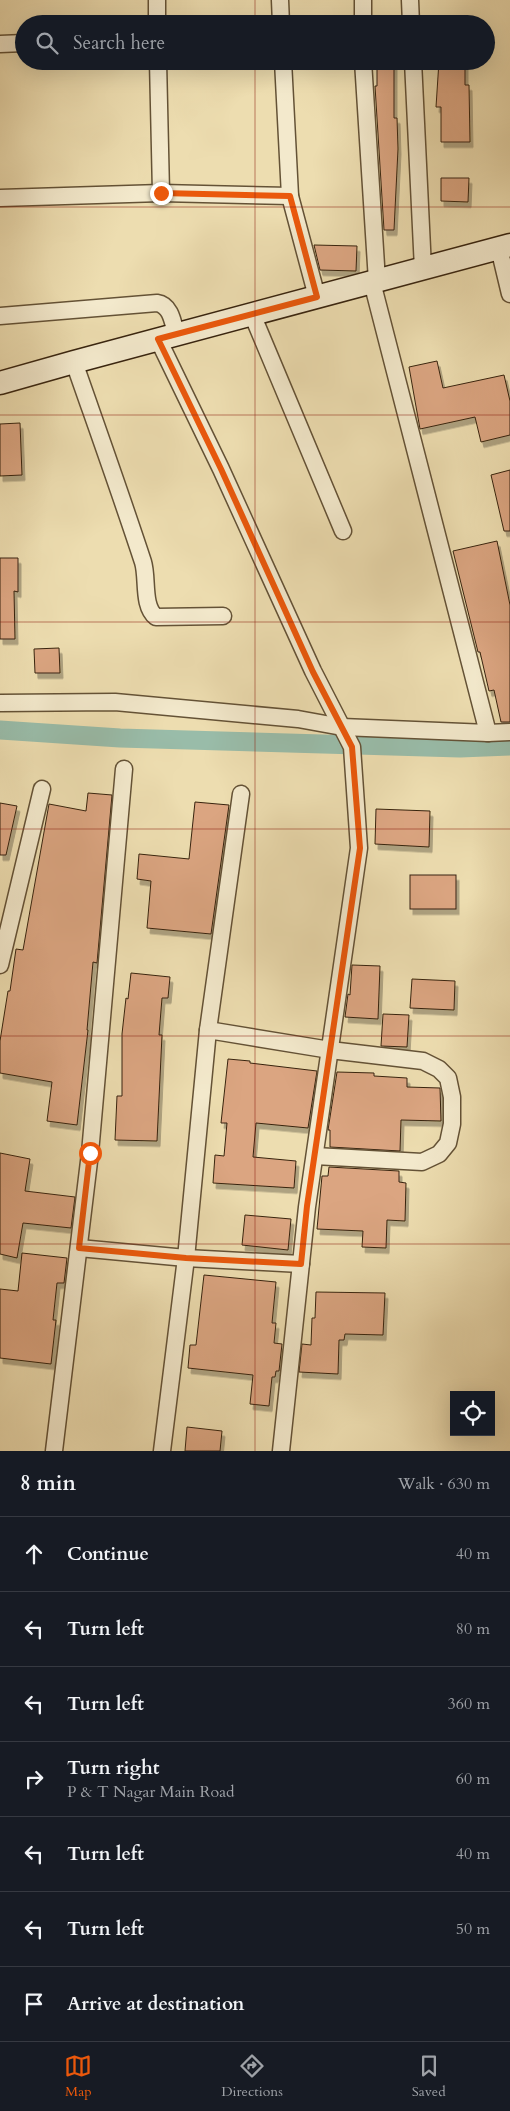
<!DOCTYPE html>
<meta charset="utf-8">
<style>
body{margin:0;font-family:Cardo,serif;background:#20242c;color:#f1f3f6}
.controls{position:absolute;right:15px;bottom:15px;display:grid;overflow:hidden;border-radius:0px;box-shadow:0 5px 20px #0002}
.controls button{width:45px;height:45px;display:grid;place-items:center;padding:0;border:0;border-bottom:1px solid #363941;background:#171b24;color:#f1f3f6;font:25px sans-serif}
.stop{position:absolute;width:15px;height:15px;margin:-11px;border:4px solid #ea580c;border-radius:50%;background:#fff}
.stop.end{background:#ea580c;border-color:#fff;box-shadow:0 1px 5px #0008}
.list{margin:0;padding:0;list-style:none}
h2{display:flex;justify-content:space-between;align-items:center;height:65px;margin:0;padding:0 20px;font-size:21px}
h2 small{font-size:16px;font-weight:400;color:#9ea1a6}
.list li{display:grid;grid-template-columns:32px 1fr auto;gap:15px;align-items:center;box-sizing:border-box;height:75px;padding:0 20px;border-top:1px solid #363941}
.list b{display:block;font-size:19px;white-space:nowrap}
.list p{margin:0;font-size:16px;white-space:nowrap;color:#9ea1a6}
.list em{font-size:16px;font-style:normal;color:#9ea1a6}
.icon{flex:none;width:28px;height:28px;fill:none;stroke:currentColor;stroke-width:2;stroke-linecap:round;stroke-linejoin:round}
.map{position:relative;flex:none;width:510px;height:1451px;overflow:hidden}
.search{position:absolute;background:#171b24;box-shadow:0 5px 20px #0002;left:15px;right:15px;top:15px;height:55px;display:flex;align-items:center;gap:12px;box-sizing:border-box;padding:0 18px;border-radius:28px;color:#9ea1a6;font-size:19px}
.sheet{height:590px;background:#171b24}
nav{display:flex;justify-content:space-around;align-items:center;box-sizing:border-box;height:70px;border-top:1px solid #363941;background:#171b24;font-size:14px;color:#9ea1a6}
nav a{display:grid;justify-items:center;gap:2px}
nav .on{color:#ea580c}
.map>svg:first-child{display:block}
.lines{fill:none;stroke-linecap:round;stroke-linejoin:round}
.canal{stroke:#99bca9;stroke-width:19}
.building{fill:#dba581;stroke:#37230e;filter:url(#shadow)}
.minor-casing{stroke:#645236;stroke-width:19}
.secondary-casing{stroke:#37230e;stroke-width:25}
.minor{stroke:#f3e9cc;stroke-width:16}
.secondary{stroke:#f3e9cc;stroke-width:22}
.route{stroke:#ea580c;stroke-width:6}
.grid{fill:none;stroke:#8f2418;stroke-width:1;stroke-opacity:0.55}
</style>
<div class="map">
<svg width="510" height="1451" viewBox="0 0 510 1451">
<defs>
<filter id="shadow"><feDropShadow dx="3" dy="5.5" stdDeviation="0" flood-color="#0004"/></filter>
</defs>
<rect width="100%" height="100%" fill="#edddb0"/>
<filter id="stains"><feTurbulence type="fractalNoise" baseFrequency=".004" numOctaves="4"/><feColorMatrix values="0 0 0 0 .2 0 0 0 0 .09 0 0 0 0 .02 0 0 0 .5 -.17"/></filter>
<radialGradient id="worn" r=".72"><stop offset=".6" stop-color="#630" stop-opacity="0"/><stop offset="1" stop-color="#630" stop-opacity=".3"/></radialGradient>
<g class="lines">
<!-- canal -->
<polyline class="canal" points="0,730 120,738 460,748 510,746"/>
</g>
<!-- building -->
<g class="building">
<polygon points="377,61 394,61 394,118 397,118 398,149 394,230 384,230 375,86 377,86"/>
<polygon points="439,61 465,61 465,85 469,85 470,142 441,142 441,107 436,107"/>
<polygon points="441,178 469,178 468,202 441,201"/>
<polygon points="314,245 357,246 356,271 320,270"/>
<polygon points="437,361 443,388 504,375 510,401 510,435 481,442 475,417 420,429 409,367"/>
<polygon points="20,423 22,475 0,476 0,424"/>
<polygon points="510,470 510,531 504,531 491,475"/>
<polygon points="497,541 510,605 510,722 501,722 494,690 489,691 480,652 478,652 453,551"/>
<polygon points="0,558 18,558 18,592 14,591 15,639 0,639"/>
<polygon points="59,648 60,673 35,673 34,649"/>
<polygon points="88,793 112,795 97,963 93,962 87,1030 88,1030 77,1125 47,1121 52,1082 0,1073 0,1041 8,991 10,991 16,949 23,950 49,804 86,811"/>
<polygon points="195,802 229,805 211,934 147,928 151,881 137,879 139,854 189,859"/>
<polygon points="0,803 17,806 6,855 0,855"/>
<polygon points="376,809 430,811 429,847 375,844"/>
<rect x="410" y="875" width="46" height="34"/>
<polygon points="352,965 380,966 378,1019 345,1017 348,994 350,995"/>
<polygon points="131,973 170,977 168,998 162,998 159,1035 162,1035 157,1141 115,1140 117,1096 122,1096 122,1034 126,998 128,999"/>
<polygon points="412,979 455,981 454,1010 410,1008"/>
<polygon points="383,1014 409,1015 407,1047 381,1046"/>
<polygon points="228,1059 250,1061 250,1063 317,1071 308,1128 256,1123 253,1157 296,1161 294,1188 213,1183 215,1155 224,1156 227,1123 221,1123"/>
<polygon points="337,1072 374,1073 374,1076 407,1078 407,1087 440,1088 441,1121 401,1120 400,1151 330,1147 330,1130 328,1130"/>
<polygon points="0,1153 30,1159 25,1191 75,1197 71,1228 23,1223 17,1258 0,1254"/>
<polygon points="329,1167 399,1171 399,1182 406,1183 405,1221 387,1220 386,1248 362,1247 363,1231 317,1229 322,1176 328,1176"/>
<polygon points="245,1215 291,1219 288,1250 242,1245"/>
<polygon points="22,1253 67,1258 64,1283 57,1283 53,1320 56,1320 51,1364 0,1358 0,1289 18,1291"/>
<polygon points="204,1275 276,1282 272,1323 276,1323 274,1343 282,1344 279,1371 276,1371 275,1377 272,1377 269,1406 250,1404 253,1375 188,1368 190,1345 196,1345"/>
<polygon points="316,1292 385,1293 383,1335 345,1334 344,1340 339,1340 338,1374 299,1372 302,1344 311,1345 312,1318 315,1318"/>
<polygon points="187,1427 222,1431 220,1451 185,1451"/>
</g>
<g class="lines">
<defs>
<g id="minor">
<polyline points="157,0 157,24"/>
<polyline points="280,0 281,24"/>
<polyline points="410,0 411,24"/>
<polyline points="363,24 363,0"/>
<polyline points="0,44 24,43"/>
<polyline points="158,61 161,193"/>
<polyline points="283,61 290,196 317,297"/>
<polyline points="363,61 377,281"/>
<polyline points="413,61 423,269"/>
<polyline points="0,198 161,193 290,196"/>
<polyline points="499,248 510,294"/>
<polyline points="372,282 488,733"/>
<polyline points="252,314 343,531"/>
<path d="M0 316 157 303C171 305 173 323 176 334"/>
<polyline points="158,339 221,469 313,671 352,747 359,848 307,1207 281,1451"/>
<path d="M74 362C97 428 121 495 143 562 148 578 142 606 156 617L223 616"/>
<polyline points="0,703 115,702 298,719 342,727 488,733 510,732"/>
<polyline points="0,965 42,789"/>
<polyline points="208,1030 330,1050 423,1061 439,1069 448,1078 452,1097 452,1124 448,1143 439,1154 422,1162 315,1156"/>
<polyline points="79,1248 186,1258 301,1264"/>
<polyline points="54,1451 90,1153 124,769"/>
<polyline points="162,1451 186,1258 208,1030 241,794"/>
</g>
<polyline id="secondary" points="0,383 74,362 510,245"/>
</defs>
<!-- minor casing -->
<use href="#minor" class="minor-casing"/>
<!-- secondary casing -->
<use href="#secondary" class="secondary-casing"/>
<!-- minor -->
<use href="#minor" class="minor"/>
<!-- secondary -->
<use href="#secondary" class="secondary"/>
</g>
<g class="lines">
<!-- route -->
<polyline class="route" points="90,1153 79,1248 186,1258 301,1264 307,1206 360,848 352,747 313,672 221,469 158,339 317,297 290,196 161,193"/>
</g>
<!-- grid -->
<path class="grid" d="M255 0V24M255 61V1451M0 207H510M0 415H510M0 622H510M0 829H510M0 1036H510M0 1244H510"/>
<rect width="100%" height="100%" filter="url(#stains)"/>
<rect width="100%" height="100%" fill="url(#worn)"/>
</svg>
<div class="controls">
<button><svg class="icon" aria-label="locate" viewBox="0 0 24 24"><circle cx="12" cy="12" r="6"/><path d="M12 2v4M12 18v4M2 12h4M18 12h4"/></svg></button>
</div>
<div class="stop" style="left:90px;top:1153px"></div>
<div class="stop end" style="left:161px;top:193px"></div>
<div class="search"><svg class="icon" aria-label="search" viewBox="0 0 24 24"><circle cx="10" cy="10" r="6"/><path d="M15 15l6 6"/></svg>Search here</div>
</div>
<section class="sheet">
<h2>8 min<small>Walk · 630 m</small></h2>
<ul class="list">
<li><svg class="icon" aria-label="ahead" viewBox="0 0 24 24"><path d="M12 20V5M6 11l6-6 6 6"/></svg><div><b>Continue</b></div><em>40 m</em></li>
<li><svg class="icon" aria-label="left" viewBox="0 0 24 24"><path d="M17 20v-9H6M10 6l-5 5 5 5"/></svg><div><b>Turn left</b></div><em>80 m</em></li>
<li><svg class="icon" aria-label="left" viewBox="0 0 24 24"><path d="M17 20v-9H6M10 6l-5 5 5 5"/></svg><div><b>Turn left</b></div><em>360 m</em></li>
<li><svg class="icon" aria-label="right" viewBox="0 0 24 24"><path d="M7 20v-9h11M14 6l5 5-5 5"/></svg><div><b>Turn right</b><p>P &amp; T Nagar Main Road</p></div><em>60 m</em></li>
<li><svg class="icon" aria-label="left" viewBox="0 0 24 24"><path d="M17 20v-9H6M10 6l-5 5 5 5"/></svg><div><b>Turn left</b></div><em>40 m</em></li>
<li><svg class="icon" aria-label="left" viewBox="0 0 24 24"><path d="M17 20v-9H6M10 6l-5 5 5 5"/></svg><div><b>Turn left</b></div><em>50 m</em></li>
<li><svg class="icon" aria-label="arrive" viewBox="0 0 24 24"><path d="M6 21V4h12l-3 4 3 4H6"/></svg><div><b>Arrive at destination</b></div></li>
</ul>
</section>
<nav>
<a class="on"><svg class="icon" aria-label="map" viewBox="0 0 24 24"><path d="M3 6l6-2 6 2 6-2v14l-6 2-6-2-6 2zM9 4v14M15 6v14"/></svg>Map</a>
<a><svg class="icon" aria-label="directions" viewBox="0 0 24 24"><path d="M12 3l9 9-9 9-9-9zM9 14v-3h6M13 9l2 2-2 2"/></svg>Directions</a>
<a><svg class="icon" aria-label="saved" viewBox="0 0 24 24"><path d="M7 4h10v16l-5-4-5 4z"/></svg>Saved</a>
</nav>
